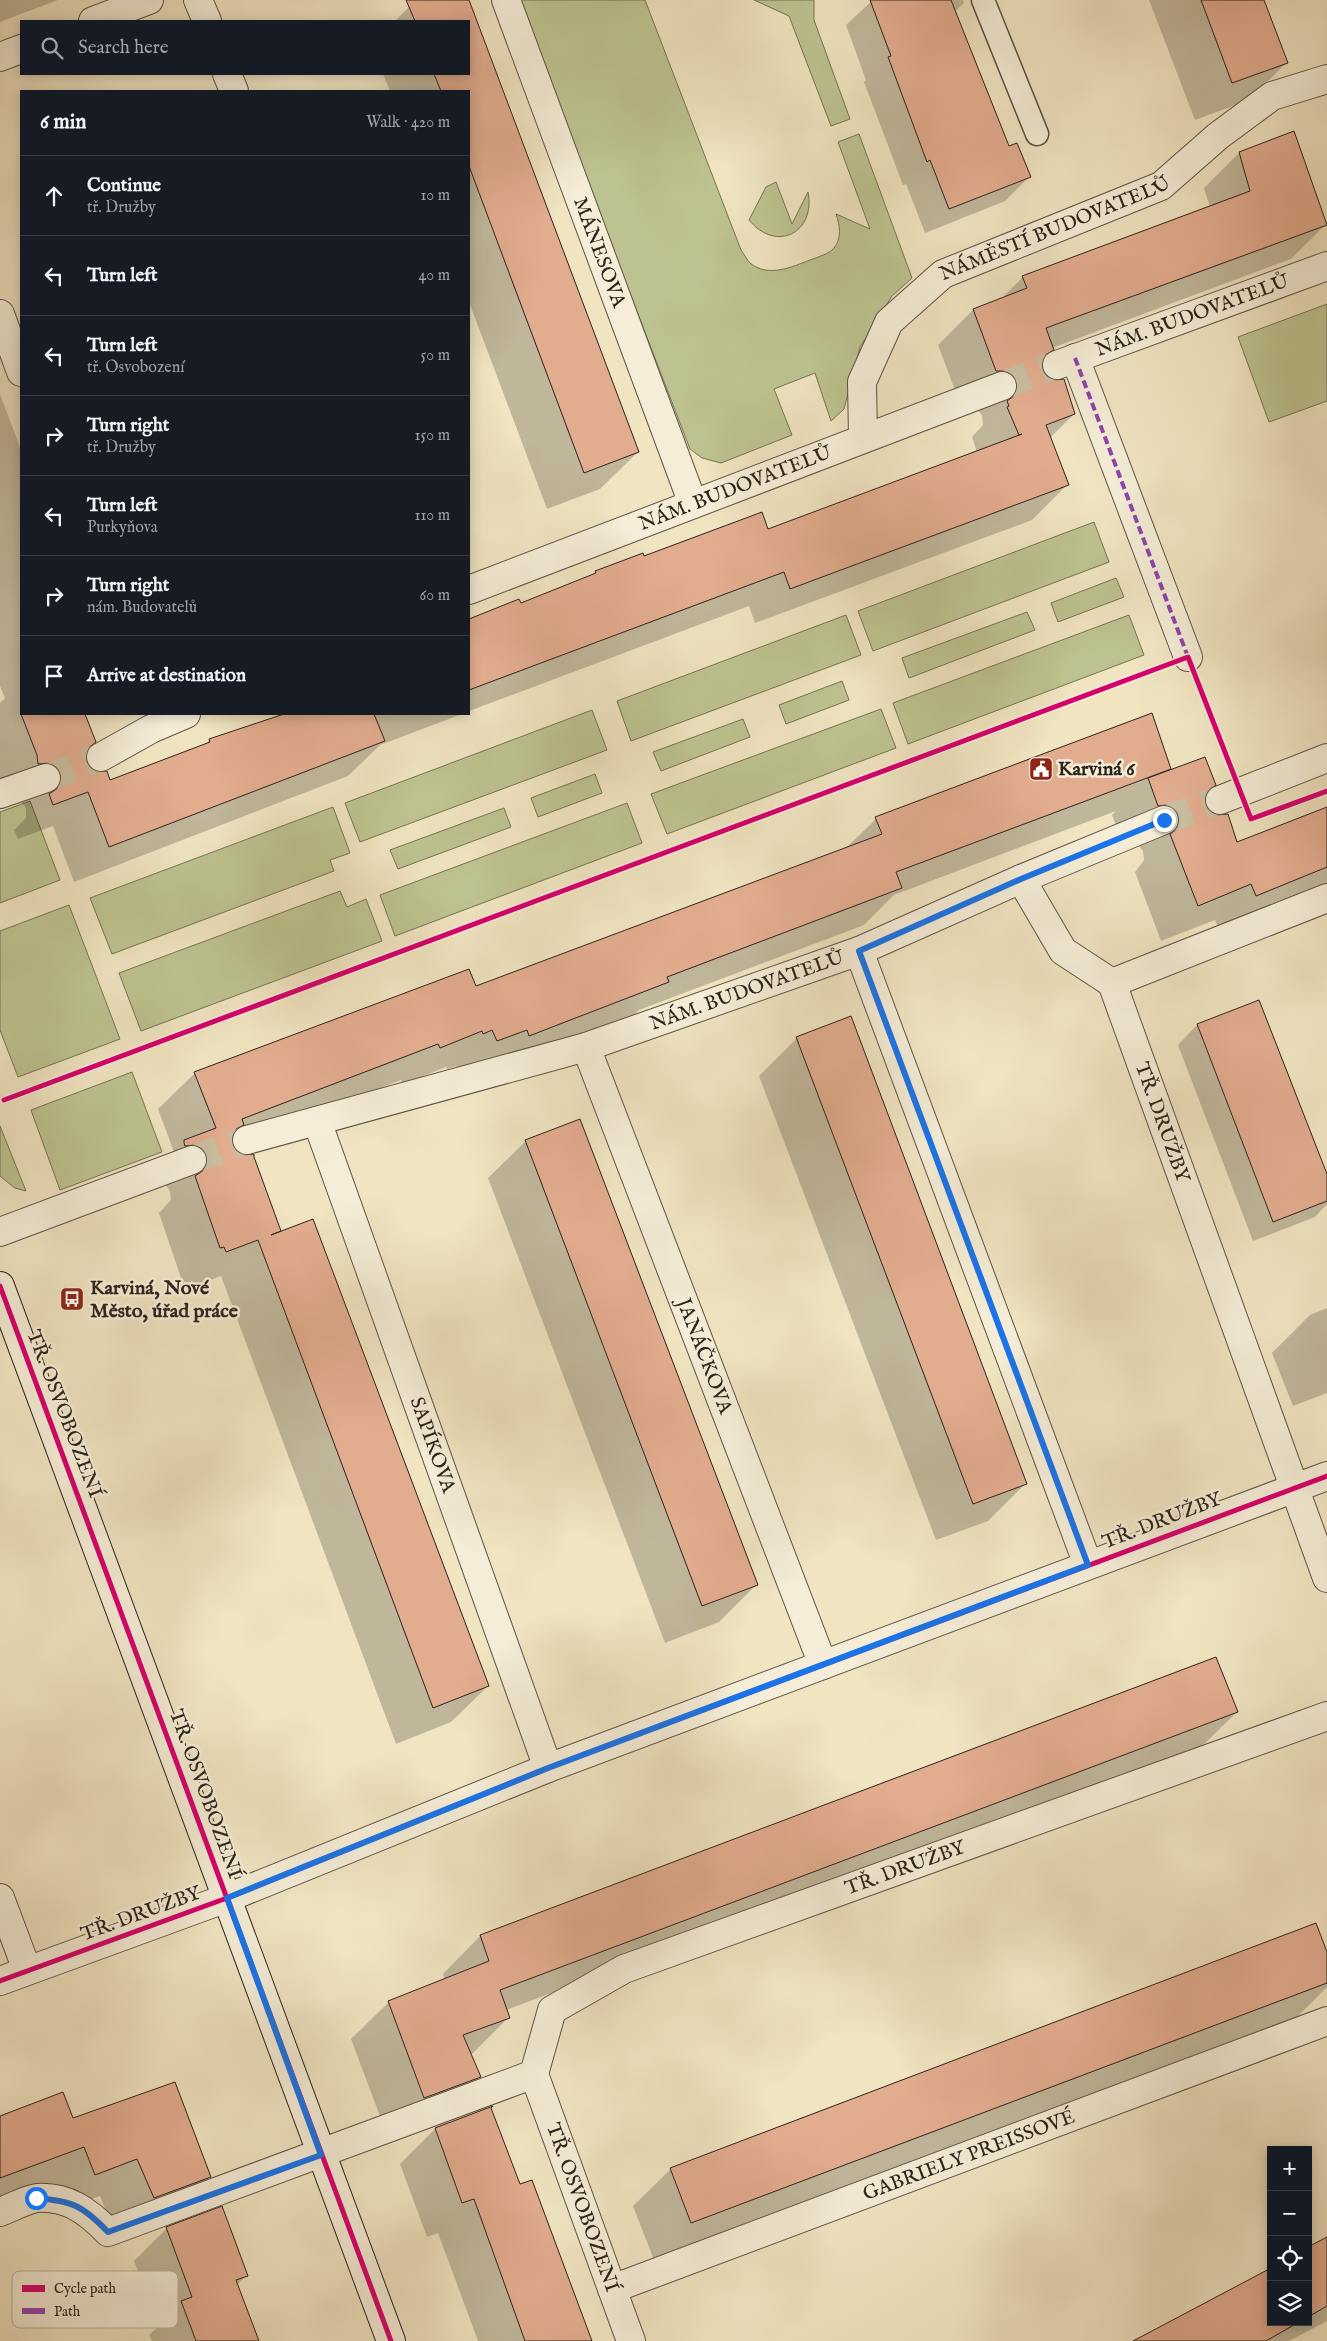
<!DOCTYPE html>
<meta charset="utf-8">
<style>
body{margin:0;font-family:"IM FELL English",serif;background:#20242c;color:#f1f3f6}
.controls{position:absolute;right:15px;bottom:15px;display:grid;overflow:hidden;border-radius:0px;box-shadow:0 2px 12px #0003}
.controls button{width:45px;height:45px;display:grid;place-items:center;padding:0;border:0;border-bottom:1px solid #363941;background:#171b24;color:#f1f3f6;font:25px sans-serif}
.stop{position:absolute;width:15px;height:15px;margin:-11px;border:4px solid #1a73e8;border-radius:50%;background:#fff}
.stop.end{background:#1a73e8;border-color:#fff;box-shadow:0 1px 5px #0008}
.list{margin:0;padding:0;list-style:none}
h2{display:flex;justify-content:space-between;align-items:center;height:65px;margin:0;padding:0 20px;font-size:21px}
h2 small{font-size:16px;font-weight:400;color:#9ea1a6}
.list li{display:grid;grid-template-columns:32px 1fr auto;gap:15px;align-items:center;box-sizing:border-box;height:80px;padding:0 20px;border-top:1px solid #363941}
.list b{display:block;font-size:19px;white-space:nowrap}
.list p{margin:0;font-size:16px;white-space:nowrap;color:#9ea1a6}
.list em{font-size:16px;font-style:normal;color:#9ea1a6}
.icon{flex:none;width:28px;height:28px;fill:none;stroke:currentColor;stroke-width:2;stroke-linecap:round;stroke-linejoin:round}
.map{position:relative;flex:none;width:1327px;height:2341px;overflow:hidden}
.search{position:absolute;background:#171b24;box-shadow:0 2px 12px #0003;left:20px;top:20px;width:450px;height:55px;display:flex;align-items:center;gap:12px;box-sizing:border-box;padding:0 18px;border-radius:0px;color:#9ea1a6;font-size:19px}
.panel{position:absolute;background:#171b24;box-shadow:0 2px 12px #0003;left:20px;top:90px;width:450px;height:625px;border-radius:0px}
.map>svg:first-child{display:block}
.green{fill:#bdc390;stroke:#757356}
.shadow{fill:#0003}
.building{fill:#e2ac8f;stroke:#2d231b}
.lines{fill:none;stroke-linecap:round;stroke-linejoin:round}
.street-tunnel{stroke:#c9bda0;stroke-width:28;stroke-dasharray:28 14;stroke-linecap:butt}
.lane-casing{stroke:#5e5344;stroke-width:25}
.street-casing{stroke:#5e5344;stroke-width:30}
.secondary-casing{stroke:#2d231b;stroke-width:30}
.lane{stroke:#f5edd7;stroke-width:22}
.street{stroke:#f5edd7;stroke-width:28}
.secondary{stroke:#f5edd7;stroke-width:28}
.quiet{stroke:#8e44ad;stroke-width:4;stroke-dasharray:8 4;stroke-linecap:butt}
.cycleway-casing{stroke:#f5edd7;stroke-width:8}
.cycleway{stroke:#d6006c;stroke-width:5}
.route{stroke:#1a73e8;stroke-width:6}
.labels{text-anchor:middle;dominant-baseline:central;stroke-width:5;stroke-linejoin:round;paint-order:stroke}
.street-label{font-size:20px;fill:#2d231b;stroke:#f5edd7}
.poi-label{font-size:20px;font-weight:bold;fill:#2d231b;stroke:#f5edd7;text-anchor:start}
.key{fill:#f5edd7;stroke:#b9b09f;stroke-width:1}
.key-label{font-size:14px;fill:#2d231b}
</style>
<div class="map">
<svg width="1327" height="2341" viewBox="0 0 1327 2341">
<rect width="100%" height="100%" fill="#f0e4c1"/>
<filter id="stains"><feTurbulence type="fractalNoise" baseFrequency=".004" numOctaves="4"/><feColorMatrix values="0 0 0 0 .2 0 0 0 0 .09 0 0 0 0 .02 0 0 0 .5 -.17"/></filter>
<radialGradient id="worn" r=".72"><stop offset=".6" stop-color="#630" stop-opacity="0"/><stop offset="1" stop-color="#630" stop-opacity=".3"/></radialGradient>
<!-- green -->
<g class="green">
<path d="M517 0H645L741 250C744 254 747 260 750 263 768 278 792 267 810 260 818 257 829 254 834 248 842 238 840 225 836 214L870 229 838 142 859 134 912 278 892 296 860 347 844 409 831 421 815 373 774 389 792 435 721 463 702 458 690 449Z"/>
<polygon points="754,0 814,0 814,20 850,119 831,126 789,16"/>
<path d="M776 182 792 224 808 192C816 233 776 253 749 220L766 187Z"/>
<polygon points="1327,304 1327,401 1269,422 1238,337"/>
<polygon points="1094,522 1109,562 873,651 858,611"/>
<polygon points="1116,578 1124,597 1058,622 1051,603"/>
<polygon points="1027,612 1035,630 909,678 902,658"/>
<polygon points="846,615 861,655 631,741 617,701"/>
<polygon points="1129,615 1144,655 908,744 893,703"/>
<polygon points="842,681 849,700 786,724 779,705"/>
<polygon points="881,709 896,748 667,834 651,794"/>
<polygon points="592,710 607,750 360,842 345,803"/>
<polygon points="743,719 750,737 661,771 653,752"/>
<polygon points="595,774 602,793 538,817 531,798"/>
<polygon points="30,801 60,880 0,903 0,812"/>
<polygon points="627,803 642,843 395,936 380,895"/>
<polygon points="333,807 350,853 330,860 334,871 112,954 90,898"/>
<polygon points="504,808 511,827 398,869 390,850"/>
<polygon points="340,891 347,907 366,899 382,941 141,1031 119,973"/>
<polygon points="69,905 120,1039 18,1077 0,1030 0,931"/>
<polygon points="132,1072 162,1152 60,1190 31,1110"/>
<polygon points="0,1126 26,1191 15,1188 0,1176"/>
</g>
<!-- shadow -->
<g class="shadow">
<polygon points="0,0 58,0 0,22"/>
<polygon points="428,0 468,0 638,452 600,489 547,509 469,302 469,91 390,91 383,74 469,74 469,21 395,21 409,7"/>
<polygon points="873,0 963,0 964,3 954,12 1009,148 1029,177 1005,201 925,233 906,184 903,185 864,82 866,80 846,25"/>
<polygon points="1149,0 1262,0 1286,63 1249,100 1195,120"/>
<polygon points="1239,153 1326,224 1291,259 1052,348 1041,360 1041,370 1074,414 1050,438 1068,484 1032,520 755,623 749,606 469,711 469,625 591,576 596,572 644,557 767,530 977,452 972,437 983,425 982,415 977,409 961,406 938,345 973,310 1000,300 1023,277 1210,207 1204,188"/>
<polygon points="0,394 21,450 21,714 84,714 94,742 86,750 84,757 86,765 93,772 109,782 204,746 209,740 240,732 286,714 462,714 380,745 348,776 74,882 53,826 18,839 14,830 26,818 26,808 21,802 0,785 0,703 5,698 0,686"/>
<polygon points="1170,768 1165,773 1215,784 1205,795 1204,806 1236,844 1327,808 1327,888 1220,931 1215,920 1161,941 1135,872 1144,860 1143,851 1137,843 1122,841 1112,815 1116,811 894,895 864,925 639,1010 630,1019 460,1077 456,1066 447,1069 446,1067 403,1084 401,1080 231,1145 280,1230 276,1234 488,1686 451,1722 396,1744 221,1276 189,1288 187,1283 183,1284 159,1213 171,1200 170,1191 165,1184 174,1152 158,1109 195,1073 475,988 846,848 876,819"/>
<polygon points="1259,1002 1327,1178 1327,1204 1315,1217 1253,1241 1178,1045 1197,1025"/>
<polygon points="797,1038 1026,1483 988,1521 936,1540 759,1076"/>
<polygon points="526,1141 756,1585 719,1622 665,1643 488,1178"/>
<polygon points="1327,1308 1327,1393 1293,1406 1272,1353 1310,1315"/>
<polygon points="1215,1658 1237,1712 1199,1749 506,2010 509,2017 471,2055 479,2077 442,2114 387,2135 351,2039 389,2002 445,1980 443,1974 480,1936"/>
<polygon points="1327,1956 1327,1987 1298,2016 654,2260 633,2206 671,2169"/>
<polygon points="0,2117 73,2120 209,2177 172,2214 116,2235 100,2196 57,2212 47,2184 0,2201"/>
<polygon points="435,2129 520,2185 591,2341 478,2341 438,2233 427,2237 400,2164"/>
<polygon points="167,2228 246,2276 237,2285 258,2341 152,2341 149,2335 159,2326 134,2261"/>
<polygon points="1327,2240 1327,2321 1289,2341 1137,2341 1271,2322 1308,2322 1308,2250"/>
</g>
<!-- building -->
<g class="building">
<polygon points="406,0 469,0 639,452 584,473 469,166 469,91 441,91 434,74 469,74 469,21 415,21"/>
<polygon points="870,0 951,0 1009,146 1017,143 1031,177 949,209 930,160 927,162 888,57 891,56"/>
<polygon points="1201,0 1264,0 1288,63 1232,83"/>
<polygon points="1294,131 1327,225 1046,328 1054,350 1045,355 1042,362 1042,370 1047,377 1054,380 1064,379 1075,414 1046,425 1069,485 790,589 784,572 469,690 469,619 519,599 521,603 596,573 595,571 643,553 644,556 762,512 768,529 1022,434 1019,435 1007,407 1009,406 1007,401 1014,396 1017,389 1016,380 1012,374 1005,371 996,371 973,309 1027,288 1022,276 1250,191 1239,152"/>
<polygon points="1152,713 1171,769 896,872 902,888 667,977 669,982 560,1024 529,1036 527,1030 497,1041 492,1030 483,1034 482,1031 440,1048 438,1044 242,1119 244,1125 236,1129 232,1136 232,1144 236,1151 243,1155 254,1154 254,1157 281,1231 271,1235 313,1219 489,1686 433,1708 258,1240 226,1252 224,1247 220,1248 195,1176 204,1170 207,1163 207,1155 202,1148 194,1145 185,1146 184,1143 184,1140 216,1128 194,1072 469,969 476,986 882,834 875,817"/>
<polygon points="21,714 85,714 96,742 87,749 85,757 87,764 93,771 107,771 110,780 210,742 209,739 284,714 374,714 385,741 109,847 88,792 53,805 49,794 58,788 61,780 61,773 57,767 49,763 38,764 37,755"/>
<polygon points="1205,757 1216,785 1208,791 1205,798 1205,805 1210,812 1217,815 1228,814 1237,842 1327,807 1327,867 1256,896 1251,884 1198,906 1170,834 1177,829 1179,823 1179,815 1173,807 1166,805 1158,806 1148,778"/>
<polygon points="1259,1000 1327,1174 1327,1201 1273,1222 1197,1024"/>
<polygon points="851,1016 1027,1484 973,1504 796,1037"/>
<polygon points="580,1119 758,1585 702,1606 525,1140"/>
<polygon points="1216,1657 1238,1712 500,1990 510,2018 463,2035 481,2077 424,2098 388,2001 489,1961 480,1935"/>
<polygon points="1316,1923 1327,1952 1327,1983 691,2223 670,2168"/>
<polygon points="175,2082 211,2177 154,2198 137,2159 95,2175 84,2147 0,2178 0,2116 63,2092 73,2118"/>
<polygon points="493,2106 491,2108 520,2184 532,2180 592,2341 525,2341 474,2199 462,2203 435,2128"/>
<polygon points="222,2206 248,2276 236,2280 259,2341 196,2341 181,2301 192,2297 166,2227"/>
<polygon points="1327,2237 1327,2306 1308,2317 1308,2247"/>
<polygon points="1271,2268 1271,2322 1299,2322 1266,2341 1133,2341"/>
</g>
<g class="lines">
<!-- street-tunnel -->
<g class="street-tunnel">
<polyline points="1002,386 1057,365"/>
<polyline points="46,778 101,757"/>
<polyline points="1164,820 1220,800"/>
<polyline points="192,1160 247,1140"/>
</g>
<defs>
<polyline id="lane" points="983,0 1037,134"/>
<g id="street">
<polyline points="198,0 207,21"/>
<path id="s1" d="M506 0 693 504"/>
<polyline points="93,21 149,0"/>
<polyline points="0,57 21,49"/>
<polyline points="227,74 234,91"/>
<polyline points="0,314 21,372"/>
<polyline points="1075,358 1188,657"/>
<path id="s2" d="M1057 365 1327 266"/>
<path id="s3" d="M863 437 862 382 889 322 943 274 1161 186 1218 136 1272 96 1327 79"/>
<path id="s4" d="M469 590 1002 386"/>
<polyline points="101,757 151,729 186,714"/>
<polyline points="0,794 46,778"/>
<polyline points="1220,800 1327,758"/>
<polyline points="1021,879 1063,951 1112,983"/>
<polyline points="859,951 1088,1565"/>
<path id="s5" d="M1112 983 1327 1578"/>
<polyline points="1112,983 1327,898"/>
<path id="s6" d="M586 1047 823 1665"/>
<path id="s7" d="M317 1121 548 1768"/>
<path id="s8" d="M247 1140 586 1047 859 951 1021 879 1164 820"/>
<polyline points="0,1232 192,1160"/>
<polyline points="0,1898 27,1970"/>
<polyline points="0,1981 227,1898 548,1768 1327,1476"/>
<path id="s9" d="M534 2074 552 2010 624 1969 1327 1716"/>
<path id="s10" d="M534 2074 631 2341"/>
<path d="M0 2212C11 2208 25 2200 37 2198 67 2196 88 2211 108 2232L534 2074"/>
<path id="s11" d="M612 2289 1327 2021"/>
</g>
<polyline id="secondary" points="0,1286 391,2341"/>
</defs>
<!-- lane casing -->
<use href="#lane" class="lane-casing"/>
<!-- street casing -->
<use href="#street" class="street-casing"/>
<!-- secondary casing -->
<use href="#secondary" class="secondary-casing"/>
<!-- lane -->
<use href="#lane" class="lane"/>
<!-- street -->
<use href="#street" class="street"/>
<!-- secondary -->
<use href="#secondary" class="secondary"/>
<!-- quiet -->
<polyline class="quiet" points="1075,358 1188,657"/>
<defs>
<g id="cycleway">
<polyline points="4,1100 1188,657 1251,819 1327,791"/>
<polyline points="0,1286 391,2341"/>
<polyline points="0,1981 227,1898 548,1768 1327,1476"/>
</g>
</defs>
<!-- cycleway casing -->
<use href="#cycleway" class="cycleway-casing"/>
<!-- cycleway -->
<use href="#cycleway" class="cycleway"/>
</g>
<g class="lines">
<!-- route -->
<path class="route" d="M36 2198C72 2201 82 2205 108 2232L321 2155 227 1898 548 1768 1088 1565 859 951 1021 879 1164 820"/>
</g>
<!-- icons -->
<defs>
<symbol id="civic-square" viewBox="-11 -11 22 22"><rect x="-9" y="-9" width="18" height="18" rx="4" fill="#8f2418" stroke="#f5edd7"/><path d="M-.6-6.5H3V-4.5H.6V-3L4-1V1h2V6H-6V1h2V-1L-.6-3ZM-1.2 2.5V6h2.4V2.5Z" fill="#fff"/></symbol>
<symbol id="bus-square" viewBox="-11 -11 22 22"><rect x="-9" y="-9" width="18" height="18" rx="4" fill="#8f2418" stroke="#f5edd7"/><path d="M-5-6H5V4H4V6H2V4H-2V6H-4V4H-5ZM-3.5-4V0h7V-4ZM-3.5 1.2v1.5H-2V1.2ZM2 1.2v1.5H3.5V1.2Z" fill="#fff"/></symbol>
</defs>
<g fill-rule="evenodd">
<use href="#civic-square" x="1027" y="755" width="28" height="28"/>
<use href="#bus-square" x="58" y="1285" width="28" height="28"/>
</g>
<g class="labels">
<!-- street labels -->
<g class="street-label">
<text stroke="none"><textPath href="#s3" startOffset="314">NÁMĚSTÍ BUDOVATELŮ</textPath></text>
<text stroke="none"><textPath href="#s1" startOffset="269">MÁNESOVA</textPath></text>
<text stroke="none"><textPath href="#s2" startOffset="144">NÁM. BUDOVATELŮ</textPath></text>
<text stroke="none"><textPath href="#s4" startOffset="285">NÁM. BUDOVATELŮ</textPath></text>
<text stroke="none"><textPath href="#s8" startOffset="522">NÁM. BUDOVATELŮ</textPath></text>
<text stroke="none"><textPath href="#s5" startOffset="148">TŘ. DRUŽBY</textPath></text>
<text stroke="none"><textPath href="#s6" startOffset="331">JANÁČKOVA</textPath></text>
<text transform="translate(64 1414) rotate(69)">TŘ. OSVOBOZENÍ</text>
<text stroke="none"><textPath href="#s7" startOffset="344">SAPÍKOVA</textPath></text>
<text transform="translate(1162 1521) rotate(-21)">TŘ. DRUŽBY</text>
<text transform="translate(205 1794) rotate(70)">TŘ. OSVOBOZENÍ</text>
<text stroke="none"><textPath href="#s9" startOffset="448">TŘ. DRUŽBY</textPath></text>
<text transform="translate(141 1914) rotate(-20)">TŘ. DRUŽBY</text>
<text stroke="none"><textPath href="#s11" startOffset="381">GABRIELY PREISSOVÉ</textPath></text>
<text stroke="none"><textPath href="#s10" startOffset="142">TŘ. OSVOBOZENÍ</textPath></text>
</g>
<!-- poi labels -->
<g class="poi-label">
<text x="1058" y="769">Karviná 6</text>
<text x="90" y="1288">Karviná, Nové<tspan x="90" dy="23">Město, úřad práce</tspan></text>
</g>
</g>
<!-- legend -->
<rect x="12" y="2271" width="166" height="57" rx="8" class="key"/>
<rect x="22" y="2285" width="23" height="7" fill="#d6006c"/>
<rect x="22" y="2308" width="23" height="6" fill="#8e44ad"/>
<g class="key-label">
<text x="54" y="2293">Cycle path</text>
<text x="54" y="2316">Path</text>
</g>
<rect width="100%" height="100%" filter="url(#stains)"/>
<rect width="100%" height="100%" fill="url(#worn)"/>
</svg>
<div class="controls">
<button>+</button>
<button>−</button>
<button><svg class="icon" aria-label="locate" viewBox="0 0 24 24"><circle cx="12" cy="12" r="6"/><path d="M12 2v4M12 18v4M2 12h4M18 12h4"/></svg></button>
<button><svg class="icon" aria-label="layers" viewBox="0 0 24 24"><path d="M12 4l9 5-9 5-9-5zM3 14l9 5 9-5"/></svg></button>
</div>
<div class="stop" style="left:36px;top:2198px"></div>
<div class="stop end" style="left:1164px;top:820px"></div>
<div class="search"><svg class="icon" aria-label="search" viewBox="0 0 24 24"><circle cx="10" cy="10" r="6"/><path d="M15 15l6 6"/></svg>Search here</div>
<section class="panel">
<h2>6 min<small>Walk · 420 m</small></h2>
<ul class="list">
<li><svg class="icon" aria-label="ahead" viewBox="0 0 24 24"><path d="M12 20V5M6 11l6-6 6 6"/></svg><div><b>Continue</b><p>tř. Družby</p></div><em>10 m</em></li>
<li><svg class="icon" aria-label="left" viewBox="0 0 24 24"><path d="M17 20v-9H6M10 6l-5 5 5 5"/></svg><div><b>Turn left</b></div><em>40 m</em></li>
<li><svg class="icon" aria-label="left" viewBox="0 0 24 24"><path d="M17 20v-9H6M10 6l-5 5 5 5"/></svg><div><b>Turn left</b><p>tř. Osvobození</p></div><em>50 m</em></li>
<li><svg class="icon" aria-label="right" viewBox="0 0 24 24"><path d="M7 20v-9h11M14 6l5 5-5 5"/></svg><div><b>Turn right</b><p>tř. Družby</p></div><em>150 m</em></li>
<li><svg class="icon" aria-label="left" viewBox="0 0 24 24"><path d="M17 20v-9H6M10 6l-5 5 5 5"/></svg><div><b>Turn left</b><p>Purkyňova</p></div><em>110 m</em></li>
<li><svg class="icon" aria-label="right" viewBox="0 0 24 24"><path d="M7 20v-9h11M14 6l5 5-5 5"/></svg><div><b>Turn right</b><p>nám. Budovatelů</p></div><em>60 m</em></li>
<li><svg class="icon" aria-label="arrive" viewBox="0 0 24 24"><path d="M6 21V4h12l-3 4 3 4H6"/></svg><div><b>Arrive at destination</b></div></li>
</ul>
</section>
</div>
